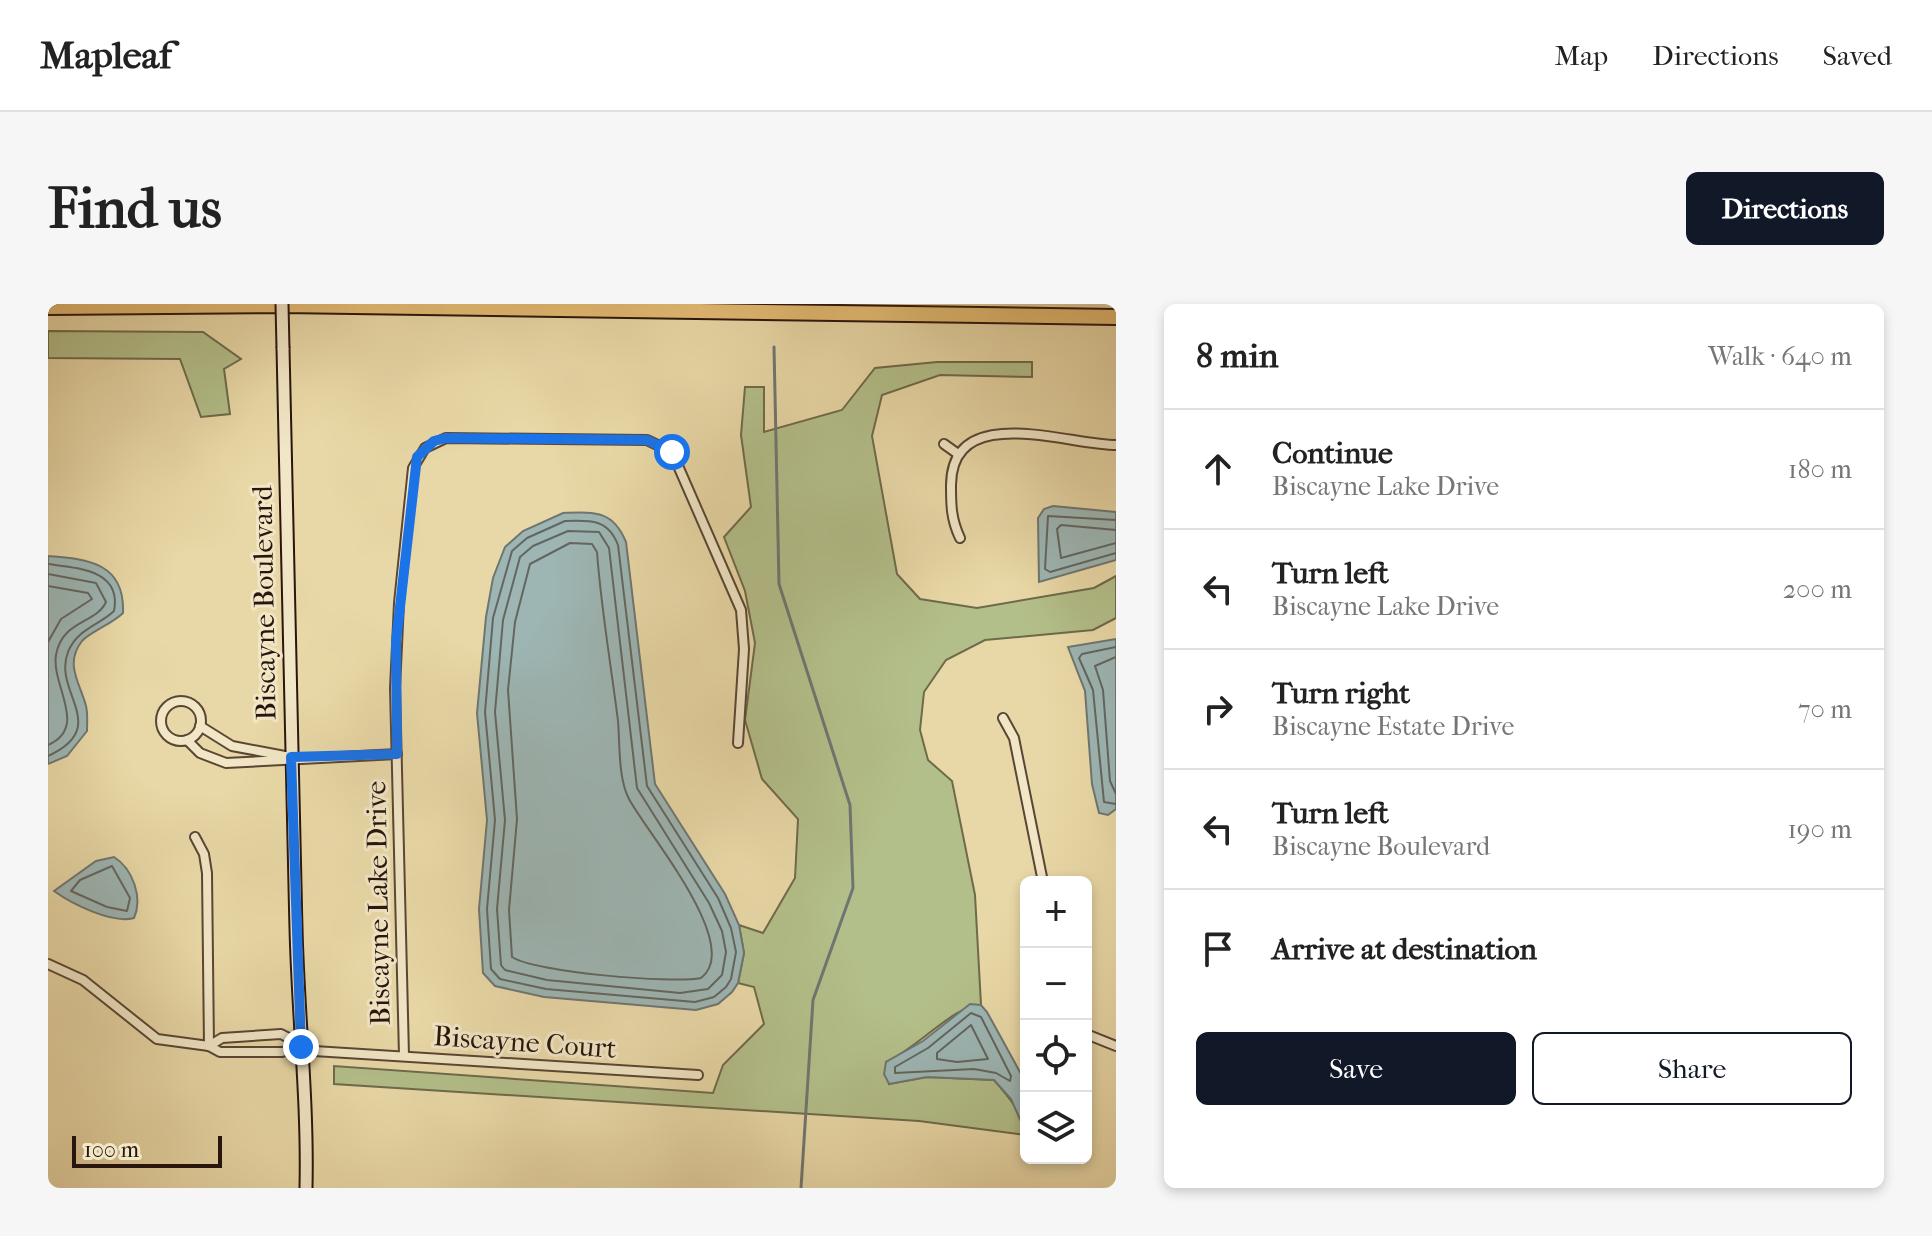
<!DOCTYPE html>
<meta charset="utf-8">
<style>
body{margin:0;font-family:"IM FELL French Canon",serif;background:#f6f6f6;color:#222}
.controls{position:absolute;right:24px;bottom:24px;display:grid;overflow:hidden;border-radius:12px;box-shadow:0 4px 12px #0003}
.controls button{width:72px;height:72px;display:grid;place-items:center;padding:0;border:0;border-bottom:2px solid #e0e0e0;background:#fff;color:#222;font:40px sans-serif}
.scale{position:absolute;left:24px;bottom:20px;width:150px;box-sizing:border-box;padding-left:8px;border:4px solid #29150d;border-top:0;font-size:22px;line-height:28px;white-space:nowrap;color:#29150d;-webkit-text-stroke:6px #f1e6c6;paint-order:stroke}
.stop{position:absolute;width:24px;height:24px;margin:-18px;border:6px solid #1a73e8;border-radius:50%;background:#fff}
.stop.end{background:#1a73e8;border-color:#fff;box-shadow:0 2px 8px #0008}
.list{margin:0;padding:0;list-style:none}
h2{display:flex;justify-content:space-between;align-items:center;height:104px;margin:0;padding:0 32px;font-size:34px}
h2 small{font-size:26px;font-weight:400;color:#767676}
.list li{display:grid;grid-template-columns:52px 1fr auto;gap:24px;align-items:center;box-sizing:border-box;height:120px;padding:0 32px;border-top:2px solid #e0e0e0}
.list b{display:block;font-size:30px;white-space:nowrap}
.list p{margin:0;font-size:26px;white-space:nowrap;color:#767676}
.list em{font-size:26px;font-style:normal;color:#767676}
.actions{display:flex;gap:16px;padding:24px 32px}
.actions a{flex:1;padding:18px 0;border:2px solid #111827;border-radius:12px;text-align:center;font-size:28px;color:#111827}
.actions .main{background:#111827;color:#fff}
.icon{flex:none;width:44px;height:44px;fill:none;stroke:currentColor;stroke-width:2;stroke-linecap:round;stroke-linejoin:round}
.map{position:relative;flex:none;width:1068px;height:884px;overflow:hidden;border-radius:12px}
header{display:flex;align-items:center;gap:48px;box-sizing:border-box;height:112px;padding:0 40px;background:#fff;border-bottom:2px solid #e0e0e0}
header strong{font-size:38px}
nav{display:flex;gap:44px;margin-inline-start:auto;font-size:28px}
.intro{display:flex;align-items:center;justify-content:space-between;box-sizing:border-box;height:192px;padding:0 48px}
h1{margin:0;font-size:56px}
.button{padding:20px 36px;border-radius:12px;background:#111827;color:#fff;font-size:28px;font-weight:700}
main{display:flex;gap:48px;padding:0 48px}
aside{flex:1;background:#fff;border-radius:12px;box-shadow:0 4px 12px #0003}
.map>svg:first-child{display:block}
.green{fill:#b3bf8a;stroke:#6e6a4c;stroke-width:2}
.water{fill:#9db6b4;stroke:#6f7671;stroke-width:2}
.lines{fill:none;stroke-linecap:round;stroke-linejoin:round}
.shore{stroke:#636660;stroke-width:2}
.stream{stroke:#6f7671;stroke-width:3}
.street-casing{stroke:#594634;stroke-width:12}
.secondary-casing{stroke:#29150d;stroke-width:15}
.highway-casing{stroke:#29150d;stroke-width:18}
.street{stroke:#f1e6c6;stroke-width:8}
.secondary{stroke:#f1e6c6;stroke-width:11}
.highway{stroke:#e4bc74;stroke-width:14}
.secondary-bridge-casing{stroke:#29150d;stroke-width:15;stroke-linecap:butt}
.secondary-bridge{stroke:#f1e6c6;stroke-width:11}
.route{stroke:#1a73e8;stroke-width:10}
.labels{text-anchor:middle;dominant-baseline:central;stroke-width:6;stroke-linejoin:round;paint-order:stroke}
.street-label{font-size:28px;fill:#29150d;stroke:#f1e6c6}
</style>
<header>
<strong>Mapleaf</strong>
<nav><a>Map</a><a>Directions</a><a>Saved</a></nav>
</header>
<div class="intro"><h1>Find us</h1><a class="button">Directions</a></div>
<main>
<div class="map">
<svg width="1068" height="884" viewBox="0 0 1068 884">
<rect width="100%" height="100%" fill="#e9d8a7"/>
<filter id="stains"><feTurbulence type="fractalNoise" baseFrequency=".0025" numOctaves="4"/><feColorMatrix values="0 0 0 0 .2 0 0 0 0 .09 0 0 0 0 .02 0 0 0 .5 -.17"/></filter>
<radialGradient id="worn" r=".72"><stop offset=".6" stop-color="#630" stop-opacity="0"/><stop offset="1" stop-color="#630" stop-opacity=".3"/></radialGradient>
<!-- green -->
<g class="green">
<polygon points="0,27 155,28 193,55 176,65 182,110 153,113 132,55 0,54"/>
<path d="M889 58H984V73L892 71 834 91 824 132 849 270 872 295 929 304 1046 284 1068 272V314L1045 326 937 336 898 356 876 388 872 426 880 456 904 477 927 591 933 701C909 699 867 746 838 758L841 780 879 773 946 776C961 793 974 808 978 831L871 817 286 780V762L665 789 675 761 716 720 706 683 690 679 696 649 691 621 715 629 747 574 750 515 714 475 697 416 707 339 697 287 676 233 703 203 693 131 697 83H716V128L794 106 827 64Z"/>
</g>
<!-- water -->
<g class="water">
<polygon points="1005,202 1068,208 1068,256 991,278 990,214 996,205"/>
<path d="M515 209C547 208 565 206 578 238L607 480 677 590 691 621 696 649 690 679 684 688 670 700 648 706 496 693 447 682 435 669 431 605 439 516 429 409 438 313 445 274 457 243 475 227Z"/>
<path d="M0 252C42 255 77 260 75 309 64 320 42 328 34 337 16 360 32 379 38 402 40 410 39 419 39 427L19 452 0 460Z"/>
<polygon points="1068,335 1068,505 1060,511 1051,509 1044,480 1037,387 1020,343"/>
<path d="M66 553C85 565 95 594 86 614 64 620 24 600 6 587L48 557Z"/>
<polygon points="922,700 933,701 939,708 978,779 978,829 963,795 946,776 879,773 841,780 836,770 838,758 875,737"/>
</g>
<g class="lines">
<!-- shore -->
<g class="shore">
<polyline points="1068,216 1000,212 997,265 1002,268 1068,249"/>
<path d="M517 217C543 216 560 215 570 241L599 482 670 594 683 624 688 648 683 675 678 683 666 693 647 698 498 685 452 675 443 665 439 605 447 516 437 408 445 314 464 247 479 234Z"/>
<polyline points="1068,226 1013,221 1009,225 1013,254 1068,239"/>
<polygon points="520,227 551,228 561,244 589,484 661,599 674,627 678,648 674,671 660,685 632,689 499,676 457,666 453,661 449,605 457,516 447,408 455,316 472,253 485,242"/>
<path d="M522 239 544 240 549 248C553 304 563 361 570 417 572 440 570 474 581 495 599 529 696 642 653 674 625 680 486 668 464 653L461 606 469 515 460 386 467 318 482 260Z"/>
<path d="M0 260C30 264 74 266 66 307 50 322 29 325 20 348 4 388 64 423 0 452"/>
<path d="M0 270 48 279 58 298C48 320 14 316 8 351 3 382 41 423 0 441"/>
<polyline points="0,282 40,289 44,295 13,315 0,338"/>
<polyline points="1068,343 1034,350 1031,354 1045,386 1056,498 1068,500"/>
<polyline points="1068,353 1047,362 1055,386 1062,477 1068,490"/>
<polygon points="64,562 82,594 79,607 59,603 23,587 32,576"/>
<polygon points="923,709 933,713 963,772 962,777 948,769 926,765 847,769 847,763 880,744"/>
<polygon points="923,721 940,755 909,758 889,755 889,749"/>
</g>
<!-- stream -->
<polyline class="stream" points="726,43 731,280 802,501 805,584 765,696 753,884"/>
<defs>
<g id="street">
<polyline points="896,140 910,150"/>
<path d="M912 234C903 215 903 201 903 181 904 97 1019 141 1068 141"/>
<circle cx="133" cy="417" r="20"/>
<polyline points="955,414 966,434 995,578"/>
<polyline points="152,422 184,442 242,453"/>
<polyline points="139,436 152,449 178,459 349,450"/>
<polyline points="147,533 156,550 159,569 161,742"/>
<polyline points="0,660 35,676 109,735 161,742 172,748 234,748 253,743"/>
<polyline points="1038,730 1068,742"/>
<polyline points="161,742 174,734 233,730 266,747 650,771"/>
<polyline points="356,752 347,384 351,299 365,164 377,144 398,134 599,136 624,148 693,306 696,345 690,439"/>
</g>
<path id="secondary" d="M235 44C239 238 243 431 248 624 250 711 260 797 258 884"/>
<polyline id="highway" points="0,3 235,1 1068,13"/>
</defs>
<!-- street casing -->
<use href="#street" class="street-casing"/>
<!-- secondary casing -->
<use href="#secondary" class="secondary-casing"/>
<!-- highway casing -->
<use href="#highway" class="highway-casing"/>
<!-- street -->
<use href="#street" class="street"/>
<!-- secondary -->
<use href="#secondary" class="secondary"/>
<!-- highway -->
<use href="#highway" class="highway"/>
<defs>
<polyline id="secondary-bridge" points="234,0 235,44"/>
</defs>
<!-- secondary-bridge casing -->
<use href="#secondary-bridge" class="secondary-bridge-casing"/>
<!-- secondary-bridge -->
<use href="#secondary-bridge" class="secondary-bridge"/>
</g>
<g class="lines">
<!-- route -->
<polyline class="route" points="253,743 243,453 349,450 348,338 369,153 386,137 398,134 599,136 624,148"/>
</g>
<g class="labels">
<!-- street labels -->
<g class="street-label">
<text transform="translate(216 299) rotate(-91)">Biscayne Boulevard</text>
<text transform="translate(330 599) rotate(-91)">Biscayne Lake Drive</text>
<text transform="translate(477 738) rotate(4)">Biscayne Court</text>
</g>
</g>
<rect width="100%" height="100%" filter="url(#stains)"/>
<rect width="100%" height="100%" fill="url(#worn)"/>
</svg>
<div class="controls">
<button>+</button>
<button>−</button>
<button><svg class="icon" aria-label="locate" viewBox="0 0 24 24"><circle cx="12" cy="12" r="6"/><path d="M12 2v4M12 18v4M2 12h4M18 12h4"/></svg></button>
<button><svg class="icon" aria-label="layers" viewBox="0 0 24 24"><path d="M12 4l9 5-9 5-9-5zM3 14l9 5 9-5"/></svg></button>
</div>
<div class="scale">100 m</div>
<div class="stop" style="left:624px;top:148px"></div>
<div class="stop end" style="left:253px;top:743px"></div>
</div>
<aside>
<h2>8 min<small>Walk · 640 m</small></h2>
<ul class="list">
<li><svg class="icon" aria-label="ahead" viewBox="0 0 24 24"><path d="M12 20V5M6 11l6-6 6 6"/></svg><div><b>Continue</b><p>Biscayne Lake Drive</p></div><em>180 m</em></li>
<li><svg class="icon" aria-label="left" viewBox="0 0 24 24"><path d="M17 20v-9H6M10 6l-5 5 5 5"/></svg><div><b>Turn left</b><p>Biscayne Lake Drive</p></div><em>200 m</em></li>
<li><svg class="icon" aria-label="right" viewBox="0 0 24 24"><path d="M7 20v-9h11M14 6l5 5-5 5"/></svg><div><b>Turn right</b><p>Biscayne Estate Drive</p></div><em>70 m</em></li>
<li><svg class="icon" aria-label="left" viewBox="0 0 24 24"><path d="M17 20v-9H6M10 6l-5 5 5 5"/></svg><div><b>Turn left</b><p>Biscayne Boulevard</p></div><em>190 m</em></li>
<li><svg class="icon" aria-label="arrive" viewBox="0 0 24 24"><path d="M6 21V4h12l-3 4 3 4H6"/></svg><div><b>Arrive at destination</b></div></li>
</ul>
<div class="actions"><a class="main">Save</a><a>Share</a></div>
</aside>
</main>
